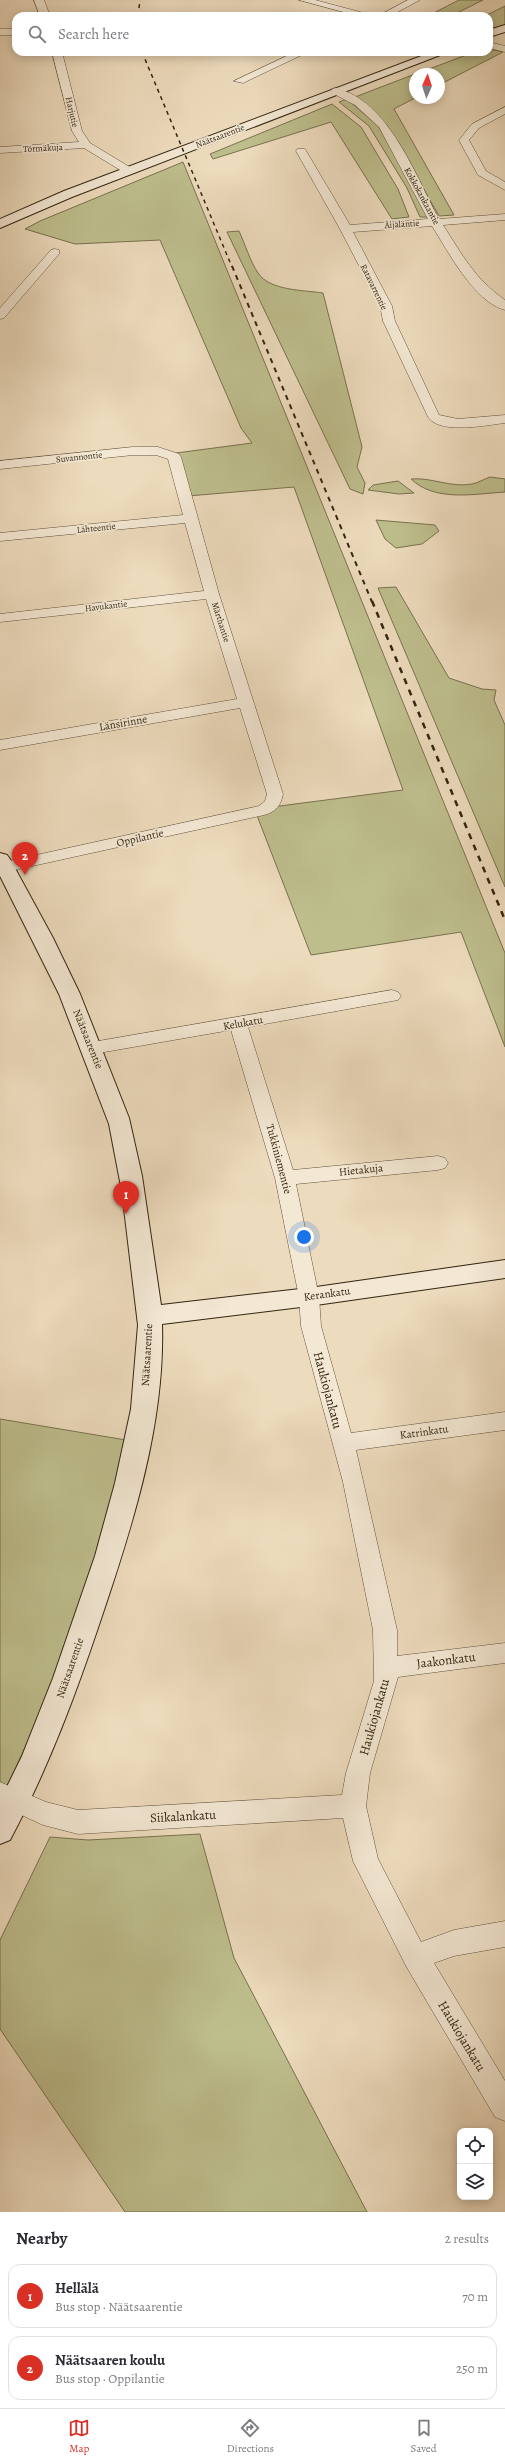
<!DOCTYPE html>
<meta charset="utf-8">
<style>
body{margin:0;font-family:Alegreya,serif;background:#f2f2f3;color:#2b2b33}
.controls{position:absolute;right:12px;bottom:12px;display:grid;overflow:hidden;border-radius:8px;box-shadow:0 2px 10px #0003}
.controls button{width:36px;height:36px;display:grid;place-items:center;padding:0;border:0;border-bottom:1px solid #e1e1e2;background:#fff;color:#2b2b33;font:20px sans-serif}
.compass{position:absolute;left:409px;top:68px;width:36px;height:36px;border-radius:50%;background:#fff;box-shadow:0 2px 10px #0003;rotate:3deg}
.you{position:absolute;left:304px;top:1237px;width:14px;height:14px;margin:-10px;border:3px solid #fff;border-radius:50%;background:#1a73e8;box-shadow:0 0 0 6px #1a73e833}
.badge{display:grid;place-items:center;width:26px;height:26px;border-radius:50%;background:#d93025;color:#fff;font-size:13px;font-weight:700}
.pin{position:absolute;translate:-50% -33px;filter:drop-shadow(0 1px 2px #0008)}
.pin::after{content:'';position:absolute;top:21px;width:14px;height:12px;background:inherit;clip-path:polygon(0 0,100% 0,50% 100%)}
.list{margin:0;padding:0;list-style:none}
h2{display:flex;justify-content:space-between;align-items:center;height:52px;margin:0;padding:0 16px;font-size:17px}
h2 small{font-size:13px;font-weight:400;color:#7c7c81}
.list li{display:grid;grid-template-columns:26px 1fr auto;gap:12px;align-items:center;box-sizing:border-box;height:64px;margin:0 8px 8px;padding:0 8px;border:1px solid #e1e1e2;border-radius:12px}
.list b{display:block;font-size:15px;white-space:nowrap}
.list p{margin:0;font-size:13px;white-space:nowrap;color:#7c7c81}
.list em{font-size:13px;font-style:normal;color:#7c7c81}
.icon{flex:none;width:22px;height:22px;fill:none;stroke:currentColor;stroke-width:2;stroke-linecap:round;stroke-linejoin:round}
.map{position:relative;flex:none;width:505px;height:2212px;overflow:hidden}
.search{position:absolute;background:#fff;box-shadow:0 2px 10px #0003;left:12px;right:12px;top:12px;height:44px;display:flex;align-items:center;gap:10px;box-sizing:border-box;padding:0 14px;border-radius:12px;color:#7c7c81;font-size:15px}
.sheet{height:196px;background:#fff}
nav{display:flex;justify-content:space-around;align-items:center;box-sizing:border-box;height:56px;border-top:1px solid #e1e1e2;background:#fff;font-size:11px;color:#7c7c81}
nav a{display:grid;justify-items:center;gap:2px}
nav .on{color:#d93025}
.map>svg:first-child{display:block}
.green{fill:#bebe8d;stroke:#78724f}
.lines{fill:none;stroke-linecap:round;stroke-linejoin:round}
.street-casing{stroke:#62523c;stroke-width:1}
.secondary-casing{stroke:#332511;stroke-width:2}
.street{fill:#f3e8d4;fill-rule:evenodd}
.secondary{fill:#f3e8d4;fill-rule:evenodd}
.rail-far2{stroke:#332511;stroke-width:1.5;stroke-dasharray:4 4;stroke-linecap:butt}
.rail-far1{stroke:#332511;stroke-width:2;stroke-dasharray:5 5;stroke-linecap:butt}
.rail{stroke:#332511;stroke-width:2.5;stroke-dasharray:6 6;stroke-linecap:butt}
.labels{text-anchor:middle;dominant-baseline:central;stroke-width:3.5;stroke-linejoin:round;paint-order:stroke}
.far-street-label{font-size:9px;fill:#332511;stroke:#f3e8d4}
.street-label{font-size:11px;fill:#332511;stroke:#f3e8d4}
.near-street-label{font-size:13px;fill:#332511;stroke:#f3e8d4}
</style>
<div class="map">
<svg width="505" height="2212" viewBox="0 0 505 2212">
<rect width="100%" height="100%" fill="#eddbbd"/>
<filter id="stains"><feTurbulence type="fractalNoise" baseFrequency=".005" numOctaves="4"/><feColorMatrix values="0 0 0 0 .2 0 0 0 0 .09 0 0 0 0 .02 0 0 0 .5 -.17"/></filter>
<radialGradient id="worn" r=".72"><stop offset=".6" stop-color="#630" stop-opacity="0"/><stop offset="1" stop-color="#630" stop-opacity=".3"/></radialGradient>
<!-- green -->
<g class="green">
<polygon points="459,0 483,0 451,16 428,16"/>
<polygon points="505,6 505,25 489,31 489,16 485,16"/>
<polygon points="489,49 503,52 439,85 439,74 416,74 474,52 489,52"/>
<polygon points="415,74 415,98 394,109 454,215 439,216 387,125 355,97"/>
<polygon points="347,99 378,126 430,217 420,217 407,188 369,126 339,102"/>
<polygon points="332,104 361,127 398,189 409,217 392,219 331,122 213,159 210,154"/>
<polygon points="183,162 505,953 505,1047 461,932 311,955 256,813 272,807 403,790 294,487 188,496 176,453 252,443 241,428 160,240 75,244 25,229 40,221"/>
<path d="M239 231C245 244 250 261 258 273 270 291 304 290 323 293L362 447 357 467 365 483 363 494 350 489 227 232Z"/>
<path d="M490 477 505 479V492C474 494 435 502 411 479 431 477 451 488 472 484 478 483 484 479 490 477Z"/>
<polygon points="398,481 414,493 399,494 368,490 373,485"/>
<polygon points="376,520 435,525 439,531 422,544 396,548 385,539"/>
<polygon points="396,587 449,678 482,689 496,690 494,700 505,725 505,887 378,588"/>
<polygon points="0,1419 126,1440 121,1472 70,1642 0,1806"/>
<polygon points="200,1834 234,1958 367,2212 125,2212 0,2029 0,1940 50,1837 88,1840"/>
</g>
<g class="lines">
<defs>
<g id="street">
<polygon points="34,0 44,0 50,16 40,16"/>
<polygon points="299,0 315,0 375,16 358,16"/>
<polygon points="408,0 420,0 390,16 378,16"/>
<rect x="0" y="29" width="16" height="6"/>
<polygon points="489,42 505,46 505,52 489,48"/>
<polygon points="52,52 62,52 82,131 90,143 133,169 133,173 125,173 84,148 0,153 0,147 79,142 72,131"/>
<polygon points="295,52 308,52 243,83 234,81"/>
<path d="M336 88C389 101 415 175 439 219L505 214V220L443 225C463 256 474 278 505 300V310C474 302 448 251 432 226L353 232 392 306 395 321 439 415 458 419 505 415V423C487 425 440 435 428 417L383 321 380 306 340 229 296 151 297 149H305L350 225 428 219 379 127 355 105 332 93V89Z"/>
<polygon points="505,107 505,114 479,128 469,140 486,171 505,182 505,190 478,175 459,140 472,124"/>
<polygon points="55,249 59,250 59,254 4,318 0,319 0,308 51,250"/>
<path d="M133 447H158L179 454 181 457 219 594 283 794C281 805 276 812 264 815L5 872 0 871V863L259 806 265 801 267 794 240 708 0 750V740L237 699 206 599 0 622V614L204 591 185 523 0 541V533L183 515 168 459 156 455H133L0 469V461Z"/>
<polygon points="392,990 398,992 401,996 398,1000 248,1027 293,1170 438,1156 445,1158 448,1163 445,1168 438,1170 296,1184 319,1297 321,1326 351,1433 505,1412 505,1430 356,1450 397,1630 397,1656 505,1643 505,1663 398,1677 370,1773 366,1806 378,1859 421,1942 454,1930 505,1921 505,1947 454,1956 434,1963 505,2081 505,2121 495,2117 406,1966 353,1861 343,1818 78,1834 43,1825 0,1805 0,1782 46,1802 78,1810 342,1795 346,1773 374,1681 373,1630 343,1482 301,1326 299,1297 275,1178 231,1030 93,1054 86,1052 84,1048 86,1044 93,1042"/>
</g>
<g id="secondary">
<polygon points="505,25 505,32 489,37 489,30"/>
<polygon points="432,52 448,52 72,197 0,228 0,219 64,191"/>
<path d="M0 853 7 855 10 859 53 938 80 994 129 1118 142 1176 161 1305 309 1288 505 1260V1278L309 1306 162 1324C165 1422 134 1521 103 1613 77 1691 49 1767 10 1840L0 1844V1801L22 1756 53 1678 95 1556 115 1483 131 1409 138 1325 122 1192 109 1124 59 994 0 876Z"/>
</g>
</defs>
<!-- street casing -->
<use href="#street" class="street-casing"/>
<!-- secondary casing -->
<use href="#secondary" class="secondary-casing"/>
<!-- street -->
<use href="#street" class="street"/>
<!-- secondary -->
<use href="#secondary" class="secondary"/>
<!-- rail-far2 -->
<g class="rail-far2">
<polyline points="138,16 140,0"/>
<polyline points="142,52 232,267"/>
</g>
<!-- rail-far1 -->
<polyline class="rail-far1" points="232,266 372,602"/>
<!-- rail -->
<polyline class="rail" points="372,601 505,920"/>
</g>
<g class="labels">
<!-- far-street labels -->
<g class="far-street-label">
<text transform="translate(72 112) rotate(77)">Harjutie</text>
<text transform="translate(220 136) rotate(-21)">Näätsaarentie</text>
<text transform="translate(43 148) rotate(-3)">Törmäkuja</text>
<text transform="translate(422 196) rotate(61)">Kokkokankaantie</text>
<text transform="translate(402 224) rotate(-4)">Äijäläntie</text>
<text transform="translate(374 287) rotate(64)">Ratavarrentie</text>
<text transform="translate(79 457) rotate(-6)">Suvannontie</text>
<text transform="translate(96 528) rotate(-6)">Lähteentie</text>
<text transform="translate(106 606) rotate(-7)">Havukantie</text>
<text transform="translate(221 622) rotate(72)">Märthantie</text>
</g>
<!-- street labels -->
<g class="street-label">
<text transform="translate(123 723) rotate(-10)">Länsirinne</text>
<text transform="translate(140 838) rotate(-13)">Oppilantie</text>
<text transform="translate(243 1023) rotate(-10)">Kelukatu</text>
<text transform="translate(88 1039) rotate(68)">Näätsaarentie</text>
<text transform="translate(279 1159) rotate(75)">Tukkiniementie</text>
<text transform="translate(361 1170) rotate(-6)">Hietakuja</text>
<text transform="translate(327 1294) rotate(-8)">Kerankatu</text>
<text transform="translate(147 1355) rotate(-87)">Näätsaarentie</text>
<text transform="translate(424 1432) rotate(-8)">Katrinkatu</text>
<text transform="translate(70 1668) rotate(-71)">Näätsaarentie</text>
</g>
<!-- near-street labels -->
<g class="near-street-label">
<text transform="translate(328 1390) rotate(75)">Haukiojankatu</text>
<text transform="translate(446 1660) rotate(-7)">Jaakonkatu</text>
<text transform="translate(374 1717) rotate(-74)">Haukiojankatu</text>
<text transform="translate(183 1816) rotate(-3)">Siikalankatu</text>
<text transform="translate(462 2036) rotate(59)">Haukiojankatu</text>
</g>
</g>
<rect width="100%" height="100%" filter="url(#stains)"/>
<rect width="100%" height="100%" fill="url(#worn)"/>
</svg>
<div class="controls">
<button><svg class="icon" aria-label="locate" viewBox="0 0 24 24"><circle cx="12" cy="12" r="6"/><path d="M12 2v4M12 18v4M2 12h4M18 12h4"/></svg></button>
<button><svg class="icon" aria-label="layers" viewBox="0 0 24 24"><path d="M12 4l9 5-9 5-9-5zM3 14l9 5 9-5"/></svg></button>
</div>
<svg class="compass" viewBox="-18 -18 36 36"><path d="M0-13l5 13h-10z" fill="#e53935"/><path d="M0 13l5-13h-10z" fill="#7c7c81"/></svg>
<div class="you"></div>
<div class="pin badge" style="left:126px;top:1214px">1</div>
<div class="pin badge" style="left:25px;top:875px">2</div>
<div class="search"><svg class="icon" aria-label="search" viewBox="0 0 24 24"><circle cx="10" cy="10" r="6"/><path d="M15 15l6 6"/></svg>Search here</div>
</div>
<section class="sheet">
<h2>Nearby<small>2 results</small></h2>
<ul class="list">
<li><span class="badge">1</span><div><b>Hellälä</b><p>Bus stop · Näätsaarentie</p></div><em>70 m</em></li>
<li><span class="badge">2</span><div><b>Näätsaaren koulu</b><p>Bus stop · Oppilantie</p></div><em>250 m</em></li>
</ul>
</section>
<nav>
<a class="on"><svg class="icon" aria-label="map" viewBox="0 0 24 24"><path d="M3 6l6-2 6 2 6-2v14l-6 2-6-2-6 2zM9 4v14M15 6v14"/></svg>Map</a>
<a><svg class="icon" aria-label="directions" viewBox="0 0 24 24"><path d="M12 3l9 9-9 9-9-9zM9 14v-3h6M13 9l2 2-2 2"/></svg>Directions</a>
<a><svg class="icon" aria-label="saved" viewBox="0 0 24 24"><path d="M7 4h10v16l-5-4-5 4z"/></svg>Saved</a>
</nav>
